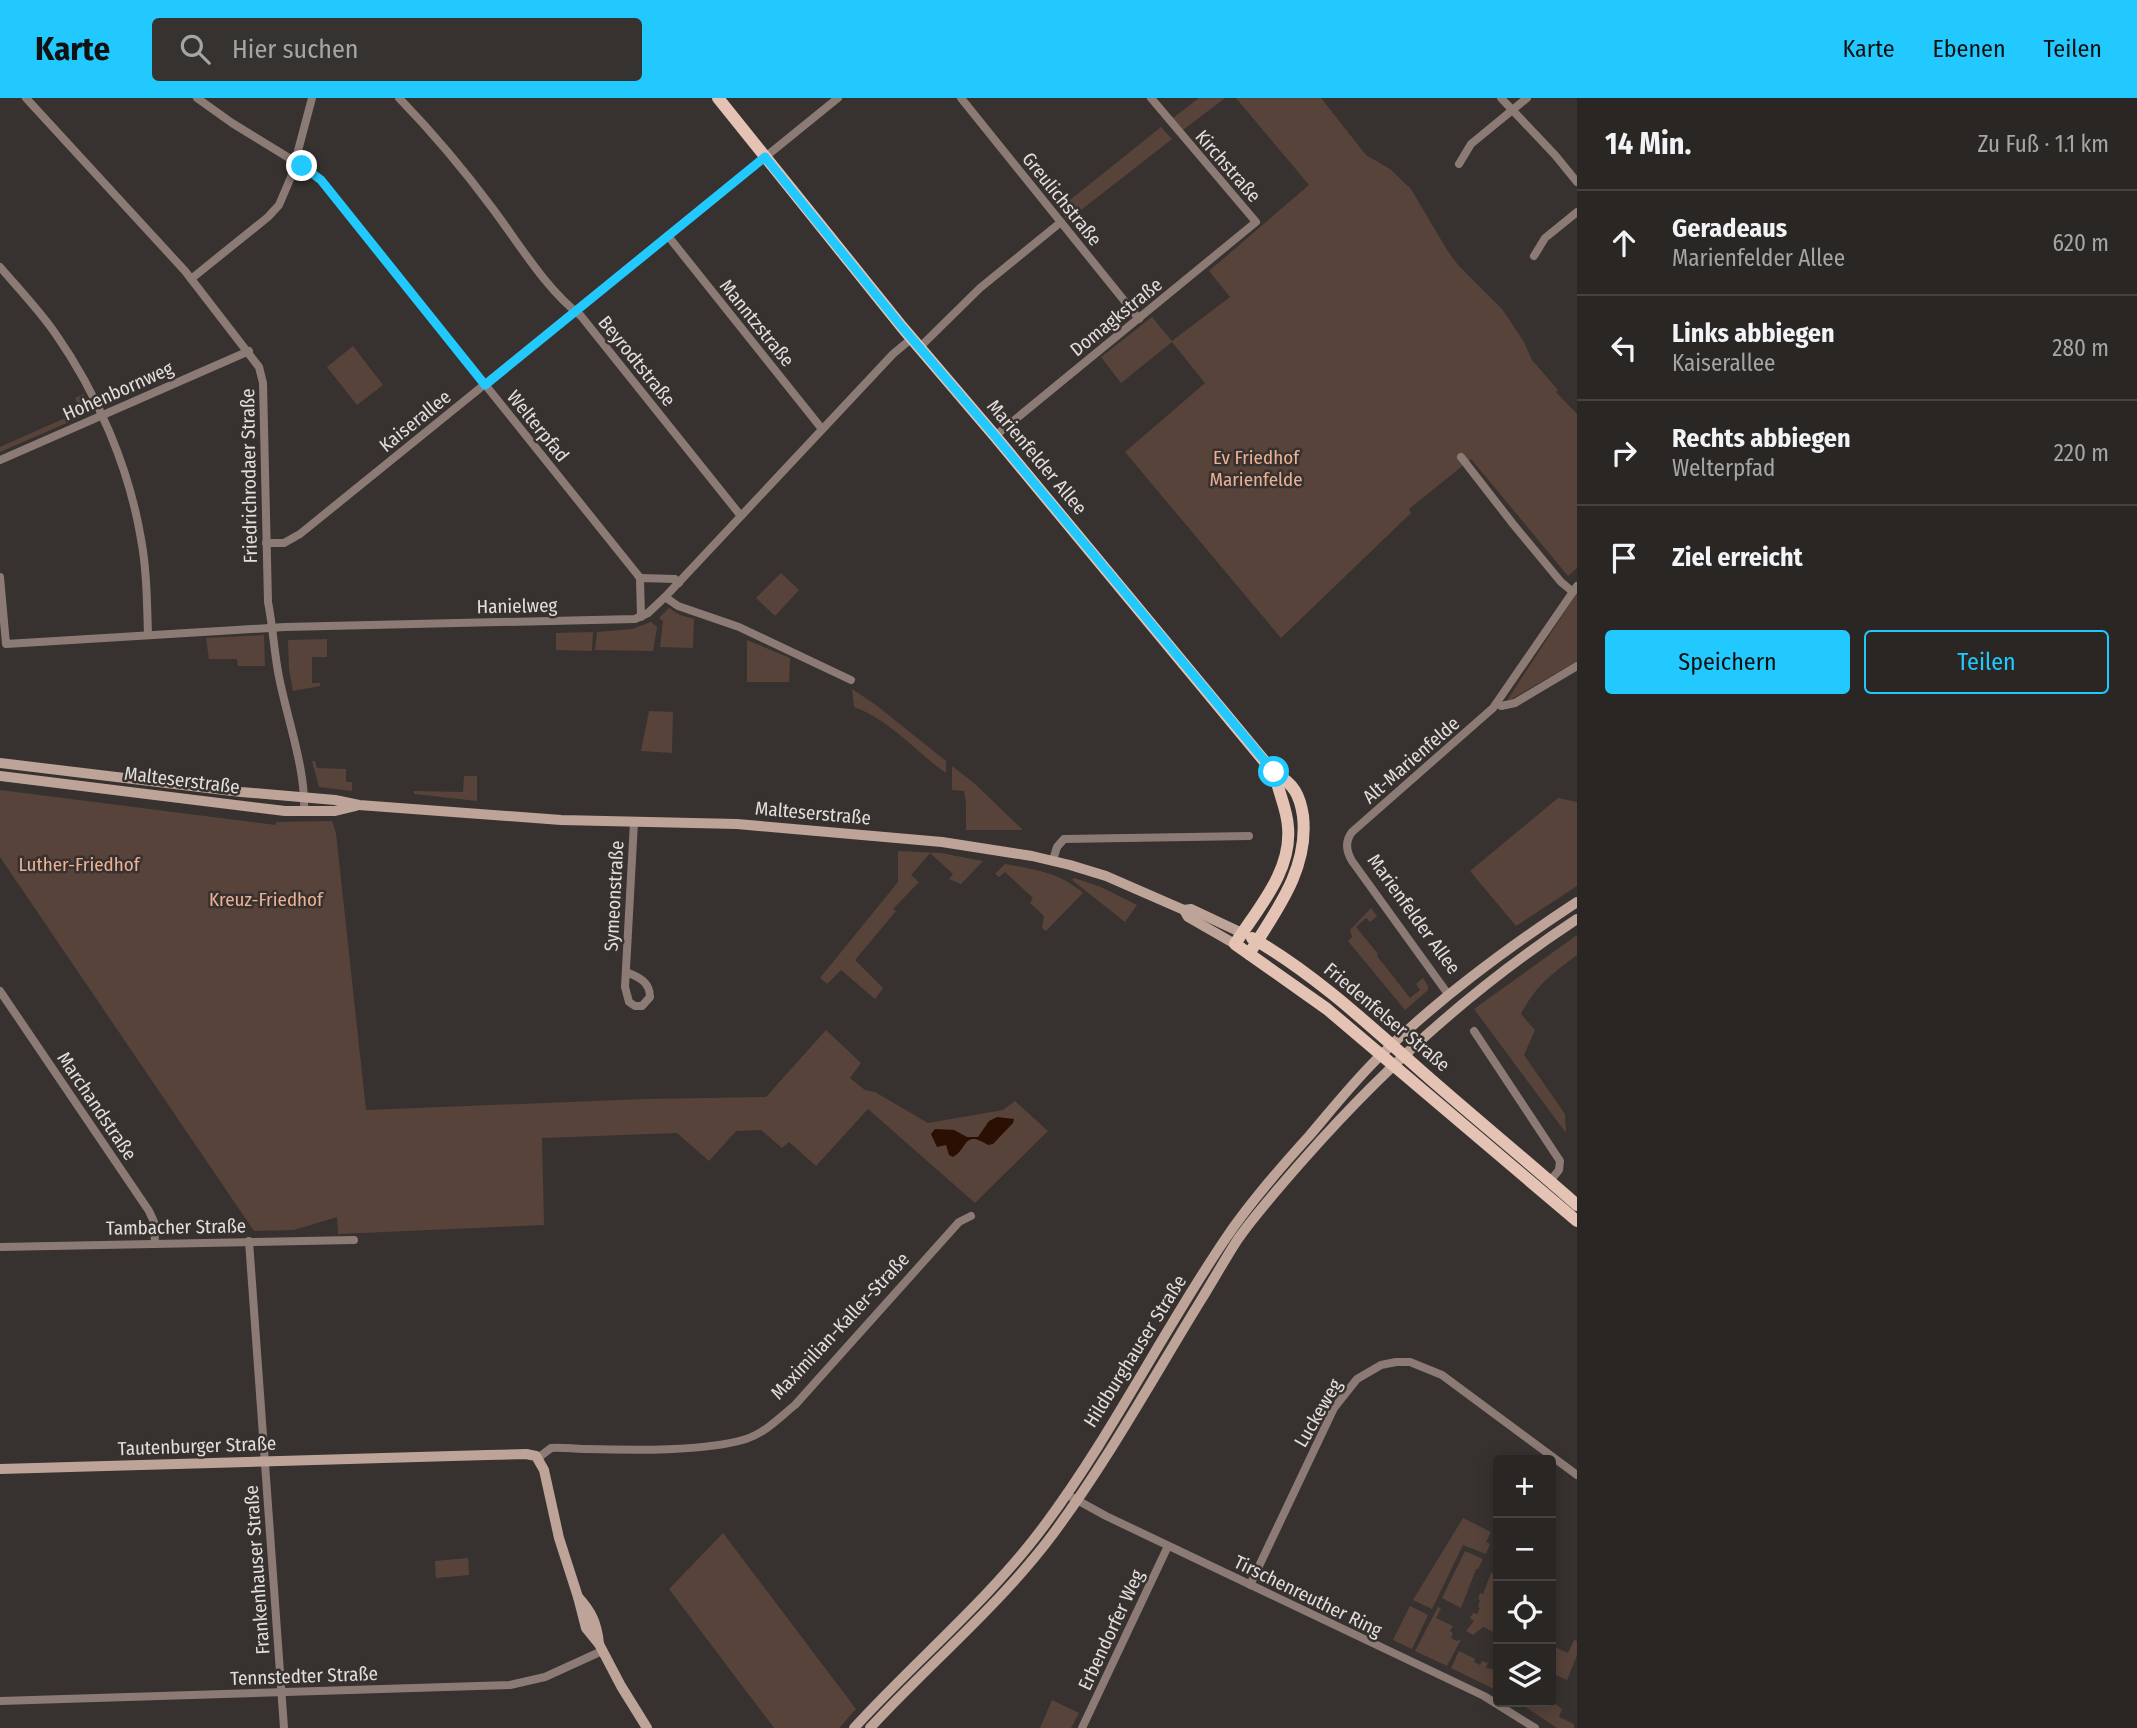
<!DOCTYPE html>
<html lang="de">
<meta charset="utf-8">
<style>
body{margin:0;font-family:"Fira Sans Condensed",sans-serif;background:#353230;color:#f1f3f6}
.controls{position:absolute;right:21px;bottom:21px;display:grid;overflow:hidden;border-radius:7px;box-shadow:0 4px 18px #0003}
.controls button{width:63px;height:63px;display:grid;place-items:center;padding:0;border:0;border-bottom:2px solid #454341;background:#292623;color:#f1f3f6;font:35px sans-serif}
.stop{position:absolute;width:21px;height:21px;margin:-16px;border:5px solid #22c9fe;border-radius:50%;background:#fff}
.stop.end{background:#22c9fe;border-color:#fff;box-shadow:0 2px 7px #0008}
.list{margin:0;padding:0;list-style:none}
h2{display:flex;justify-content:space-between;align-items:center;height:91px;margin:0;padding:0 28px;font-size:30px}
h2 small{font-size:23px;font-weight:400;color:#a5a5a6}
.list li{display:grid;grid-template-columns:46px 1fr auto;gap:21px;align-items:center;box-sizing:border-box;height:105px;padding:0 28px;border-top:2px solid #454341}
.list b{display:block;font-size:26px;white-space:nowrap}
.list p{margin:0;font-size:23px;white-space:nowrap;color:#a5a5a6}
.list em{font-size:23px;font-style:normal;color:#a5a5a6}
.actions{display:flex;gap:14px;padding:21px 28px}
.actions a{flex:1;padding:16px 0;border:2px solid #22c9fe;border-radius:7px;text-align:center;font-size:24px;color:#22c9fe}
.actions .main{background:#22c9fe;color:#111}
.icon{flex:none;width:38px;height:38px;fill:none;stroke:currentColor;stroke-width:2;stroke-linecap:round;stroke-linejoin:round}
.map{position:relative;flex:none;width:1577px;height:1630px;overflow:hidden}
header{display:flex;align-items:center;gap:42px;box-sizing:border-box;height:98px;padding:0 35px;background:#22c9fe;color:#111}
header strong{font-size:33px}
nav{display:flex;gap:38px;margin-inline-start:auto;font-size:24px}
.search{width:490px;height:63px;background:#353230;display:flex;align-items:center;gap:18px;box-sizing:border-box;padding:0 24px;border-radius:7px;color:#a5a5a6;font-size:26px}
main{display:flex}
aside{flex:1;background:#292623}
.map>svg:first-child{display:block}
.green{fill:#57433a}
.water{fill:#2a0f02}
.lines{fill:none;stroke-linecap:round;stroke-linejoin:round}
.street{stroke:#8c7b74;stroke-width:8}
.secondary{stroke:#bea498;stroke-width:10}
.primary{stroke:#e5c3b4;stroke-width:12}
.route{stroke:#22c9fe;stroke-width:9}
.labels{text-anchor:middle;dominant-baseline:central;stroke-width:5;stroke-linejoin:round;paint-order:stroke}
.street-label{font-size:19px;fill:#e1dedc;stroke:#37322f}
.park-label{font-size:19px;fill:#edb093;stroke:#37322f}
</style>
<header>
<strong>Karte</strong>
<div class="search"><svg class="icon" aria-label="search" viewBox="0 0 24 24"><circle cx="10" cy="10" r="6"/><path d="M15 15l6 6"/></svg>Hier suchen</div>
<nav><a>Karte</a><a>Ebenen</a><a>Teilen</a></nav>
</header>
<main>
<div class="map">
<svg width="1577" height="1630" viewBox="0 0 1577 1630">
<rect width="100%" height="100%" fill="#37322f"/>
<!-- green -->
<g class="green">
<polygon points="1199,0 1225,0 1183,32 1173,20"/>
<polygon points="1236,0 1321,0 1366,57 1390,71 1411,91 1447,152 1458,167 1502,211 1524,244 1532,262 1558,292 1556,294 1577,316 1577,470 1568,478 1471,361 1409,411 1411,415 1281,540 1125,354 1205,285 1172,244 1121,285 1101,259 1152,219 1172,243 1230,199 1209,173 1309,87"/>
<polygon points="1161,29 1172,41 1067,123 1060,110"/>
<polygon points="353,248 383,287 357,307 327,269"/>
<polygon points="84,296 89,307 85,317 0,354 0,349 81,313 75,300"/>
<polygon points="781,475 799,492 775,518 756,500"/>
<polygon points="1577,495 1577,563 1510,602 1508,601"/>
<polygon points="669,510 680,517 694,521 693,550 660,549 663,523 659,520"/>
<polygon points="651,524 657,529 653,553 595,552 597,534 632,531"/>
<polygon points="593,534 592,553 556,552 556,535"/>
<polygon points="264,537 265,568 238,568 237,561 209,561 206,540"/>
<polygon points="327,541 327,559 312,559 312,585 320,585 320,588 293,593 289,571 288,542"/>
<polygon points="747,542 790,560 789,584 747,584"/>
<path d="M852 591 876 607 946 663V675C915 653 890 622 854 609Z"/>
<polygon points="649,613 673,614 672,655 641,653"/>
<polygon points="312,663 315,663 317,670 346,671 346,684 352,684 352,693 319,689"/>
<polygon points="952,668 974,685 1023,732 966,732 966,705 964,693 952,692"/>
<polygon points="464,678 477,678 477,703 414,696 414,693 463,694"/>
<polygon points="0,692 276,727 276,724 332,723 336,735 366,1012 645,1001 766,999 826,932 861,965 850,980 865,992 875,994 928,1025 1003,1012 1015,1003 1048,1033 975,1105 868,1011 816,1068 789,1044 782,1050 761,1032 736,1033 709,1063 677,1035 542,1040 544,1127 338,1136 337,1119 294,1132 254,1133 0,759"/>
<polygon points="1558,700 1577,704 1577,788 1516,828 1470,773"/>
<polygon points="898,753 941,755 983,763 961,786 949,781 953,776 930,755 911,777 919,784 893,811 896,813 855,862 883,890 875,901 841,872 827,886 820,880 898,784"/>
<path d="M1005 766C1035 772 1059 774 1083 795L1046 833 1042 830 1044 818 1030 805 1033 800 1005 774 999 779 995 776Z"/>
<polygon points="1074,780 1101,789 1137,807 1125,824 1072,782"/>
<polygon points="1371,810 1377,818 1370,824 1366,820 1356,829 1378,856 1377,858 1410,900 1420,892 1416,886 1423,880 1428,888 1428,892 1405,912 1348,843 1352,839 1350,832"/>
<path d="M1577 837V857C1552 876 1536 887 1521 916L1535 932 1524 957 1565 1016 1566 1035 1474 911Z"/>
<polygon points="1463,1420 1491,1434 1486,1444 1490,1446 1486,1456 1463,1447 1432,1511 1413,1502"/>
<polygon points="723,1435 856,1611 839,1630 774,1630 669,1491"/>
<polygon points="1465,1453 1483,1461 1478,1471 1476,1471 1461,1510 1442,1500"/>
<polygon points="468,1460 469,1477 436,1480 435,1463"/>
<polygon points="1498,1464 1498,1536 1483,1529 1473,1537 1466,1533 1474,1523 1470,1520 1473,1515 1477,1516 1480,1510 1478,1509 1480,1502 1478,1501 1480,1495 1483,1496 1491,1475 1495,1477"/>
<polygon points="1410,1508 1428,1517 1412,1551 1393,1542"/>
<polygon points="1438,1509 1441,1510 1436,1520 1453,1528 1450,1533 1453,1535 1451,1540 1457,1543 1461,1541 1447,1568 1415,1553"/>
<polygon points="1574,1542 1577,1543 1577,1557 1567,1582 1551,1575 1551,1547 1568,1555"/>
<polygon points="1459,1553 1475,1561 1474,1564 1480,1567 1482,1563 1488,1565 1486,1570 1498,1572 1498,1593 1451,1570"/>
<polygon points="1052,1602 1079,1615 1071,1630 1040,1630"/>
<polygon points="1551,1603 1562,1611 1559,1619 1574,1626 1574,1630 1557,1630 1518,1604 1549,1606"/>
</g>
<!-- water -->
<path class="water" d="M997 1019 1014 1021 1013 1025 993 1046 988 1047C963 1031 968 1051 953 1059L949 1057 946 1047 937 1049 931 1036 935 1031 954 1032 967 1039H978L989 1023Z"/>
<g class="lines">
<!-- street -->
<g class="street">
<path d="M26 0 185 173 259 269 263 285 268 504C273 529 274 554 279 579 287 620 306 672 304 713"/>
<polyline points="197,0 232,25 307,71 321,82 637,476 640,480 641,519"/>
<path d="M399 0C433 35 464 72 493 111 520 147 545 190 581 218L741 418"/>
<polyline points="961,0 1139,221"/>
<polyline points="1501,0 1555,57 1577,84"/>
<polyline points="1459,66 1471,46 1527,0"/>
<polyline points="668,138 822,331"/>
<polyline points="1534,158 1545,140 1577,114"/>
<path d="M0 169C19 191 39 212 55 235 97 295 129 369 141 441 147 473 147 506 148 537"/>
<polyline points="191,181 268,119 279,107 291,79 312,0"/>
<polyline points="919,250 980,190 1061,124"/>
<polyline points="995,338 1256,124 1151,0"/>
<polyline points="1461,359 1513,426 1561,484 1573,494"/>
<polyline points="0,362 249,253"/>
<polyline points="266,445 284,445 300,436 838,0"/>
<polyline points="0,479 6,546 285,529 635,521 648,515 665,499 893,256 911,241"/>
<polyline points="640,480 675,481 679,485"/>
<polyline points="665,499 678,508 739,529 851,582"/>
<polyline points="1497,605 1501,608 1515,605 1577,568"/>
<polyline points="1053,762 1057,749 1064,741 1249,738"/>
<path d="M626 874C639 879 650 884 650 899L642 908H635L629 904 625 889 634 724"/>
<polyline points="0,893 149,1113 154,1124 155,1146"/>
<path d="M1448 896 1352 763C1346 753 1345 743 1352 734L1493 610 1577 488"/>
<polyline points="1474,933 1560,1063 1559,1072 1550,1083"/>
<polyline points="249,1143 284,1630"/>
<polyline points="0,1149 354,1142"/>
<path d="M538 1360 551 1350C562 1349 573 1351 584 1351 629 1352 704 1354 746 1341 765 1335 780 1319 795 1307L959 1124 971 1118"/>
<polyline points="1066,1396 1106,1418 1484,1598 1535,1630"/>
<polyline points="1250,1487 1334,1310 1357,1281 1381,1267 1396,1264 1410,1264 1442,1277 1577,1377"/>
<polyline points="0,1603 510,1587 545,1579 602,1553"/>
<polyline points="1082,1630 1168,1448"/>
</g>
<!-- secondary -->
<g class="secondary">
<polyline points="0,665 241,694 335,702 359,707 561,722 737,726 942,744 1032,758 1070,767 1106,778 1184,812 1191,811 1242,835"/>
<polyline points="0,678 285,713 335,713 356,708"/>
<polyline points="1184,812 1188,819 1235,846"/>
<polyline points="0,1371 487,1357 526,1356 536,1358 544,1372 559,1440 578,1499 586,1530 599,1546 621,1588 647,1630"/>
<path d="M578 1499C592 1514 597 1526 599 1546"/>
<path d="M854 1630C916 1562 989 1502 1044 1428 1112 1337 1162 1234 1226 1140 1251 1103 1280 1070 1310 1037 1333 1010 1355 982 1380 958 1440 899 1507 850 1577 804"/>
<path d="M870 1630C930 1565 1000 1507 1053 1436 1108 1362 1153 1280 1201 1202 1214 1181 1225 1161 1238 1141 1258 1113 1281 1087 1304 1061 1384 970 1475 888 1577 821"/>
</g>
<!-- primary -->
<g class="primary">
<path d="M718 0 902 229 995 338 1275 676C1294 685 1300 698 1303 718 1309 771 1276 813 1249 856"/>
<path d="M1275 676C1278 694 1287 710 1288 729 1292 774 1257 811 1235 846L1327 911 1577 1123"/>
<path d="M1252 840C1313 875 1366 924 1419 971 1471 1017 1525 1061 1577 1107"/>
</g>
</g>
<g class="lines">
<!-- route -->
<polyline class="route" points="302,68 321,82 485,287 765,59 902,229 995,338 1274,674"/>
</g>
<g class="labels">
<!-- street labels -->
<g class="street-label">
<text transform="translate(1228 68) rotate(49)">Kirchstraße</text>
<text transform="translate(1062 101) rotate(51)">Greulichstraße</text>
<text transform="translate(1116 219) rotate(-39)">Domagkstraße</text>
<text transform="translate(757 225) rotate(51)">Manntzstraße</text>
<text transform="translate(637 263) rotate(51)">Beyrodtstraße</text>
<text transform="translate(118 293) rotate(-24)">Hohenbornweg</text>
<text transform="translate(415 323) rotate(-39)">Kaiserallee</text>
<text transform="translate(538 328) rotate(51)">Welterpfad</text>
<text transform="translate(1037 359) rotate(50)">Marienfelder Allee</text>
<text transform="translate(249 378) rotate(-91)">Friedrichrodaer Straße</text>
<text transform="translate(517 508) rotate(-1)">Hanielweg</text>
<text transform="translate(1411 662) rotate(-41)">Alt-Marienfelde</text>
<text transform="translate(182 682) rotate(7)">Malteserstraße</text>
<text transform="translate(813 715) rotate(5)">Malteserstraße</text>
<text transform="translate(614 798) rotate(-87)">Symeonstraße</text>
<text transform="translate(1414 816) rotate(54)">Marienfelder Allee</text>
<text transform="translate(1387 919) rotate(40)">Friedenfelser Straße</text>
<text transform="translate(97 1008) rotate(56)">Marchandstraße</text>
<text transform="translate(176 1129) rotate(-1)">Tambacher Straße</text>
<text transform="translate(840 1228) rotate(-47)">Maximilian-Kaller-Straße</text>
<text transform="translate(1135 1253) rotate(-58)">Hildburghauser Straße</text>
<text transform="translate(1318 1315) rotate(-60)">Luckeweg</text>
<text transform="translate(197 1348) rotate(-2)">Tautenburger Straße</text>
<text transform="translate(257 1472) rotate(-94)">Frankenhauser Straße</text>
<text transform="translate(1308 1498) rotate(26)">Tirschenreuther Ring</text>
<text transform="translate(1111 1532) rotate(-65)">Erbendorfer Weg</text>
<text transform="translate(304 1578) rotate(-2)">Tennstedter Straße</text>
</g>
<!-- park labels -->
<g class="park-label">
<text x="1256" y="359">Ev Friedhof<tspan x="1256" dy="22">Marienfelde</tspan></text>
<text x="79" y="766">Luther-Friedhof</text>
<text x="266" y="801">Kreuz-Friedhof</text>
</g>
</g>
</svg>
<div class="controls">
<button>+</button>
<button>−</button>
<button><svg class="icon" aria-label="locate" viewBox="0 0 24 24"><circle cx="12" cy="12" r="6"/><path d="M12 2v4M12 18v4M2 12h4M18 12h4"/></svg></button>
<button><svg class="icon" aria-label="layers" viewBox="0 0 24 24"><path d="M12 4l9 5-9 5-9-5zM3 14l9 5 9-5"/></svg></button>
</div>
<div class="stop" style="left:1274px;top:674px"></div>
<div class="stop end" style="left:302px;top:68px"></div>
</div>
<aside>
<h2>14 Min.<small>Zu Fuß · 1.1 km</small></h2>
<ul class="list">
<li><svg class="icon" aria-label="ahead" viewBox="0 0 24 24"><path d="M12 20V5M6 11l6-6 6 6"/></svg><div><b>Geradeaus</b><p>Marienfelder Allee</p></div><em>620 m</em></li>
<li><svg class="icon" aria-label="left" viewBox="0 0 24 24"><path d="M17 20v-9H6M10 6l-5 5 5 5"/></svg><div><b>Links abbiegen</b><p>Kaiserallee</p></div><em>280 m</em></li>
<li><svg class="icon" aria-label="right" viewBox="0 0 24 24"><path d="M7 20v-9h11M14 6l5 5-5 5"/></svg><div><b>Rechts abbiegen</b><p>Welterpfad</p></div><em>220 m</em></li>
<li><svg class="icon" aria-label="arrive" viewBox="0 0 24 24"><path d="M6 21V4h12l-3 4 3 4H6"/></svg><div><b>Ziel erreicht</b></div></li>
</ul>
<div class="actions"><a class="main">Speichern</a><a>Teilen</a></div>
</aside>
</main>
